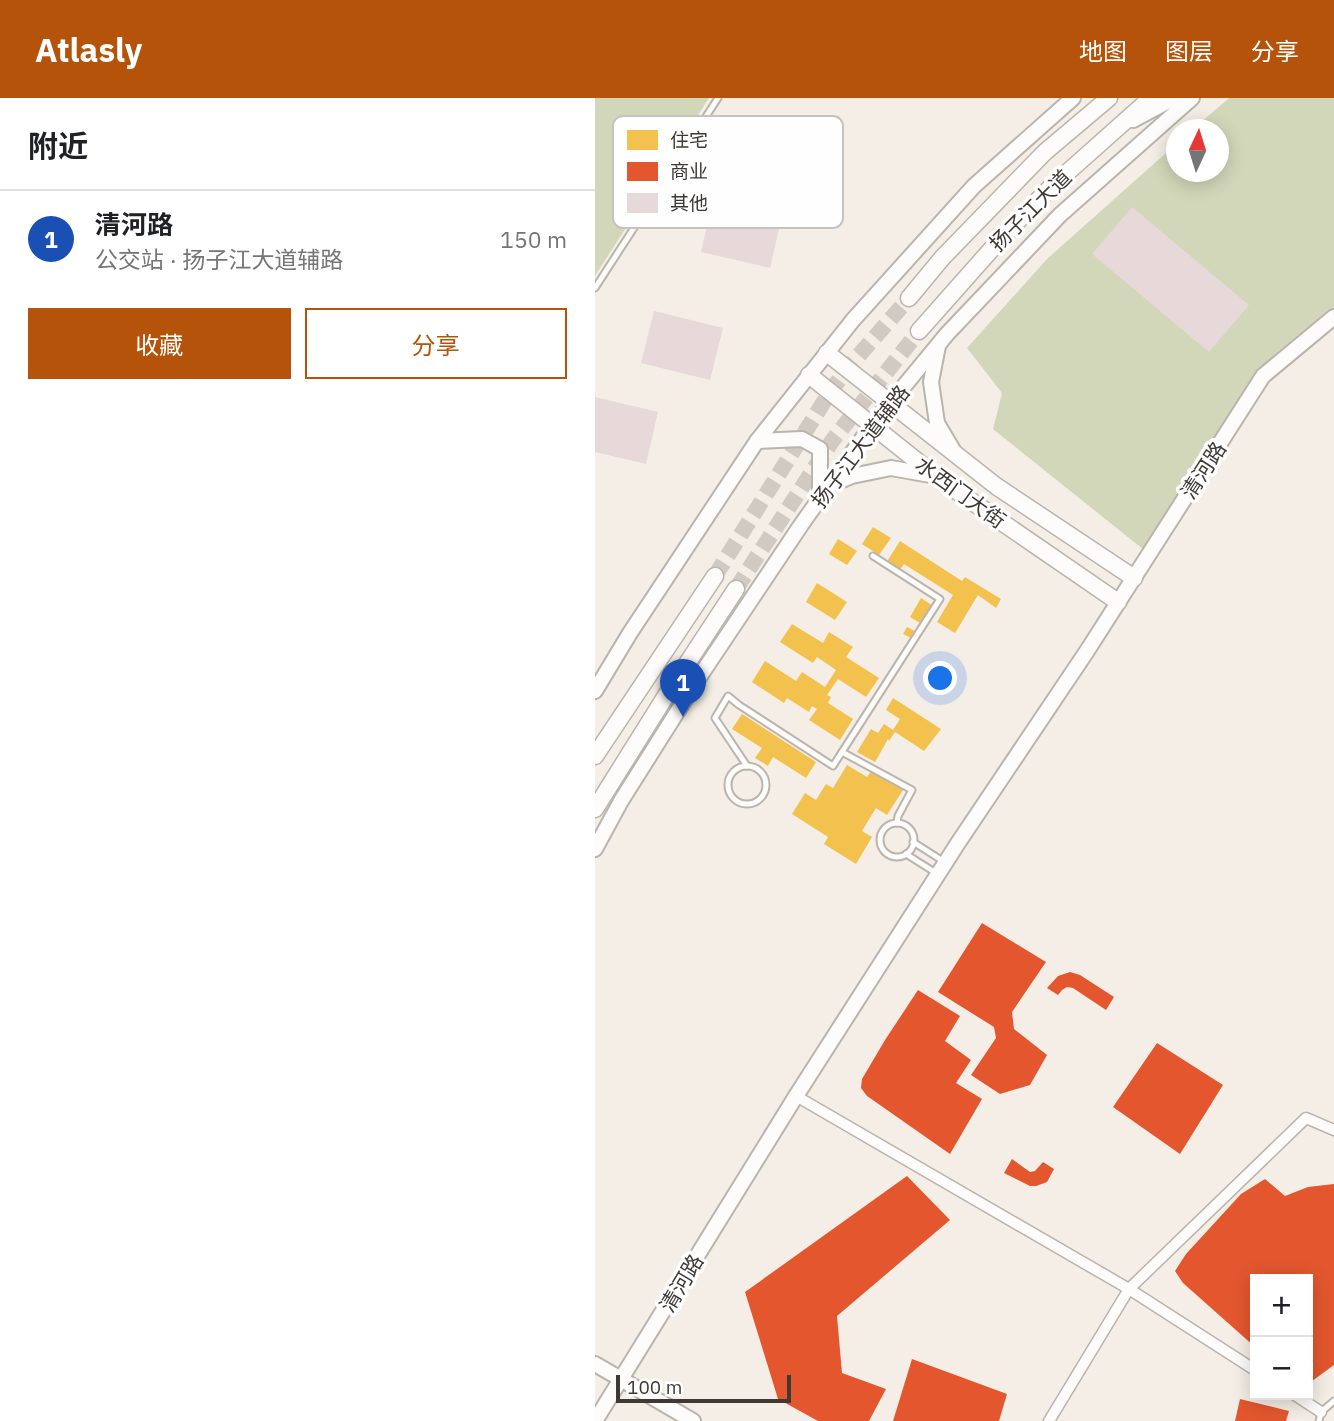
<!DOCTYPE html>
<html lang="zh">
<meta charset="utf-8">
<style>
body{margin:0;font-family:"IBM Plex Sans","Noto Sans SC",sans-serif;background:#f6f6f6;color:#202124}
.controls{position:absolute;right:21px;bottom:21px;display:grid;overflow:hidden;border-radius:0px;box-shadow:0 4px 18px #0003}
.controls button{width:63px;height:63px;display:grid;place-items:center;padding:0;border:0;border-bottom:2px solid #e0e0e0;background:#fff;color:#202124;font:35px sans-serif}
.compass{position:absolute;left:571px;top:21px;width:63px;height:63px;border-radius:50%;background:#fff;box-shadow:0 4px 18px #0003;rotate:4deg}
.scale{position:absolute;left:21px;bottom:18px;width:175px;box-sizing:border-box;padding-left:7px;border:4px solid #3e3933;border-top:0;font-size:19px;line-height:24px;white-space:nowrap;color:#3e3933;-webkit-text-stroke:5px #fefefe;paint-order:stroke}
.you{position:absolute;left:346px;top:581px;width:24px;height:24px;margin:-18px;border:5px solid #fff;border-radius:50%;background:#1a73e8;box-shadow:0 0 0 10px #1a73e833}
.badge{display:grid;place-items:center;width:46px;height:46px;border-radius:50%;background:#b45309;color:#fff;font-size:23px;font-weight:700}
.pin{position:absolute;translate:-50% -58px;filter:drop-shadow(0 2px 4px #0008)}
.pin::after{content:'';position:absolute;top:37px;width:24px;height:21px;background:inherit;clip-path:polygon(0 0,100% 0,50% 100%)}
.list{margin:0;padding:0;list-style:none}
h2{display:flex;justify-content:space-between;align-items:center;height:91px;margin:0;padding:0 28px;font-size:30px}
h2 small{font-size:23px;font-weight:400;color:#757577}
.list li{display:grid;grid-template-columns:46px 1fr auto;gap:21px;align-items:center;box-sizing:border-box;height:98px;padding:0 28px;border-top:2px solid #e0e0e0}
.list b{display:block;font-size:26px;white-space:nowrap}
.list p{margin:0;font-size:23px;white-space:nowrap;color:#757577}
.list em{font-size:23px;font-style:normal;color:#757577}
.actions{display:flex;gap:14px;padding:21px 28px}
.actions a{flex:1;padding:16px 0;border:2px solid #b45309;border-radius:0px;text-align:center;font-size:24px;color:#b45309}
.actions .main{background:#b45309;color:#fff}
.map{position:relative;flex:none;width:739px;height:1323px;overflow:hidden}
header{display:flex;align-items:center;gap:42px;box-sizing:border-box;height:98px;padding:0 35px;background:#b45309;color:#fff}
header strong{font-size:33px}
nav{display:flex;gap:38px;margin-inline-start:auto;font-size:24px}
main{display:flex}
aside{flex:1;background:#fff}
.map>svg:first-child{display:block}
.green{fill:#d3d7b9}
.homes{fill:#f2c14e}
.shops{fill:#e4572e}
.building{fill:#e7d8d9}
.lines{fill:none;stroke-linecap:round;stroke-linejoin:round}
.trunk-tunnel{stroke:#d0cac2;stroke-width:16;stroke-dasharray:16 8;stroke-linecap:butt}
.service-casing{stroke:#bab4ae;stroke-width:9}
.minor-casing{stroke:#bab4ae;stroke-width:13}
.secondary-casing{stroke:#bab4ae;stroke-width:18}
.primary-casing{stroke:#bab4ae;stroke-width:19}
.trunk-casing{stroke:#bab4ae;stroke-width:19}
.service{stroke:#fefcfb;stroke-width:5}
.minor{stroke:#fefcfb;stroke-width:10}
.secondary{stroke:#fefcfb;stroke-width:14}
.primary{stroke:#fefcfb;stroke-width:16}
.trunk{stroke:#fefcfb;stroke-width:16}
.labels{text-anchor:middle;dominant-baseline:central;stroke-width:7;stroke-linejoin:round;paint-order:stroke}
.street-label{font-size:21px;fill:#3e3933;stroke:#fefefe}
.key{fill:#fefefe;stroke:#c4c3c1;stroke-width:2}
.key-label{font-size:19px;fill:#3e3933}
</style>
<header>
<strong>Atlasly</strong>
<nav><a>地图</a><a>图层</a><a>分享</a></nav>
</header>
<main>
<aside>
<h2>附近<small></small></h2>
<ul class="list">
<li><span class="badge" style="background:#1a4fb4">1</span><div><b>清河路</b><p>公交站 · 扬子江大道辅路</p></div><em>150 m</em></li>
</ul>
<div class="actions"><a class="main">收藏</a><a>分享</a></div>
</aside>
<div class="map">
<svg width="739" height="1323" viewBox="0 0 739 1323">
<rect width="100%" height="100%" fill="#f5eee6"/>
<!-- green -->
<g class="green">
<polygon points="0,0 114,0 0,178"/>
<polygon points="634,0 739,0 739,209 668,278 554,456 398,331 407,295 372,250 452,161 581,46 582,74 624,74 624,32 598,31"/>
</g>
<!-- homes -->
<g class="homes">
<polygon points="278,429 296,440 284,457 267,446"/>
<polygon points="243,441 262,453 252,467 234,456"/>
<polygon points="305,443 367,483 370,479 406,501 401,510 383,497 360,535 342,524 358,497 309,466 304,473 291,465"/>
<polygon points="222,485 252,504 240,522 211,504"/>
<polygon points="326,500 338,508 327,526 315,519"/>
<polygon points="197,526 228,545 234,534 258,549 251,559 284,580 271,599 243,581 232,597 236,599 233,605 258,621 245,642 214,622 222,611 217,608 214,614 192,600 189,605 157,584 170,563 201,583 207,574 230,589 241,572 222,559 218,565 185,544"/>
<polygon points="312,529 322,534 318,541 308,536"/>
<polygon points="298,600 346,631 329,653 300,634 294,643 293,641 280,664 262,654 276,631 283,635 289,626 298,632 305,621 291,612"/>
<polygon points="147,616 221,664 211,680 178,659 173,668 160,660 167,650 137,631"/>
<polygon points="252,667 272,679 277,672 308,692 292,717 281,710 267,733 277,739 261,766 229,746 233,739 197,716 210,695 221,702 231,686 238,690"/>
</g>
<!-- shops -->
<g class="shops">
<polygon points="387,825 451,864 417,914 419,931 452,957 435,987 405,996 376,977 401,940 399,929 343,894"/>
<polygon points="475,874 485,877 519,899 511,912 478,890 472,889 467,892 463,897 452,890 463,878"/>
<polygon points="323,892 365,918 350,943 376,962 361,985 387,1001 355,1056 272,998 266,990 267,981 290,942"/>
<polygon points="562,945 628,987 585,1056 518,1009"/>
<polygon points="417,1061 435,1074 440,1073 448,1064 459,1071 452,1084 441,1088 435,1088 409,1075"/>
<polygon points="312,1078 355,1122 242,1218 247,1275 291,1291 274,1323 223,1323 183,1301 150,1194"/>
<polygon points="670,1081 690,1098 713,1089 739,1086 739,1267 713,1286 713,1181 660,1181 660,1249 588,1185 580,1173 591,1156 646,1096"/>
<polygon points="317,1261 412,1296 404,1323 298,1323"/>
<polygon points="645,1301 694,1313 691,1323 640,1323"/>
</g>
<!-- building -->
<g class="building">
<polygon points="118,102 187,118 175,170 106,154"/>
<polygon points="537,109 654,207 614,254 497,156"/>
<polygon points="59,213 128,230 115,282 46,265"/>
<polygon points="0,299 63,314 51,366 0,354"/>
</g>
<g class="lines">
<!-- trunk-tunnel -->
<g class="trunk-tunnel">
<polyline points="120,478 235,294 252,271 314,200"/>
<polyline points="141,491 237,343 324,233"/>
</g>
<defs>
<g id="service">
<polyline points="0,190 123,0"/>
<polyline points="278,458 345,501 247,654 317,692 303,718 302,725"/>
<polyline points="152,668 120,620 133,598 144,607 238,668 247,654"/>
<circle cx="152" cy="687" r="19"/>
<circle cx="302" cy="742" r="17"/>
<polyline points="318,744 348,763"/>
<polyline points="311,756 341,775"/>
<polyline points="724,1323 726,1314 739,1303"/>
</g>
<g id="minor">
<polyline points="201,998 534,1191 660,1272"/>
<polyline points="700,1297 726,1314"/>
<polyline points="454,1323 534,1191 711,1020 739,1032"/>
</g>
<g id="secondary">
<polyline points="538,22 579,0"/>
<polyline points="343,248 336,284 342,325 358,352"/>
<polyline points="162,343 207,341 225,351 225,401"/>
<polyline points="235,387 257,378 296,370 341,378"/>
<polyline points="0,593 35,535 162,343 258,222 379,88 478,0"/>
<polyline points="0,751 26,703 101,584 206,427 277,327 352,236 465,117 597,0"/>
<polyline points="0,1266 98,1323"/>
<polyline points="0,1323 201,998 363,745 492,553 668,278 739,219"/>
</g>
<g id="primary">
<polyline points="232,255 401,388 539,480"/>
<polyline points="214,277 347,383 523,504"/>
</g>
<g id="trunk">
<polyline points="314,200 348,159 450,54 514,0"/>
<polyline points="324,233 410,136 456,89 556,0"/>
<polyline points="0,658 120,478"/>
<polyline points="0,711 72,596 141,491"/>
</g>
</defs>
<!-- service casing -->
<use href="#service" class="service-casing"/>
<!-- minor casing -->
<use href="#minor" class="minor-casing"/>
<!-- secondary casing -->
<use href="#secondary" class="secondary-casing"/>
<!-- primary casing -->
<use href="#primary" class="primary-casing"/>
<!-- trunk casing -->
<use href="#trunk" class="trunk-casing"/>
<!-- service -->
<use href="#service" class="service"/>
<!-- minor -->
<use href="#minor" class="minor"/>
<!-- secondary -->
<use href="#secondary" class="secondary"/>
<!-- primary -->
<use href="#primary" class="primary"/>
<!-- trunk -->
<use href="#trunk" class="trunk"/>
</g>
<g class="labels">
<!-- street labels -->
<g class="street-label">
<text transform="translate(435 112) rotate(-45)">扬子江大道</text>
<text transform="translate(265 348) rotate(-53)">扬子江大道辅路</text>
<text transform="translate(608 372) rotate(-57)">清河路</text>
<text transform="translate(366 394) rotate(36)">水西门大街</text>
<text transform="translate(86 1185) rotate(-59)">清河路</text>
</g>
</g>
<!-- legend -->
<rect x="18" y="18" width="230" height="112" rx="10" class="key"/>
<rect x="32" y="32" width="31" height="20" fill="#f2c14e"/>
<rect x="32" y="64" width="31" height="19" fill="#e4572e"/>
<rect x="32" y="95" width="31" height="20" fill="#e7d8d9"/>
<g class="key-label">
<text x="75" y="49">住宅</text>
<text x="75" y="80">商业</text>
<text x="75" y="112">其他</text>
</g>
</svg>
<div class="controls">
<button>+</button>
<button>−</button>
</div>
<svg class="compass" viewBox="-18 -18 36 36"><path d="M0-13l5 13h-10z" fill="#e53935"/><path d="M0 13l5-13h-10z" fill="#757577"/></svg>
<div class="scale">100 m</div>
<div class="you"></div>
<div class="pin badge" style="left:88px;top:619px;background:#1a4fb4">1</div>
</div>
</main>
